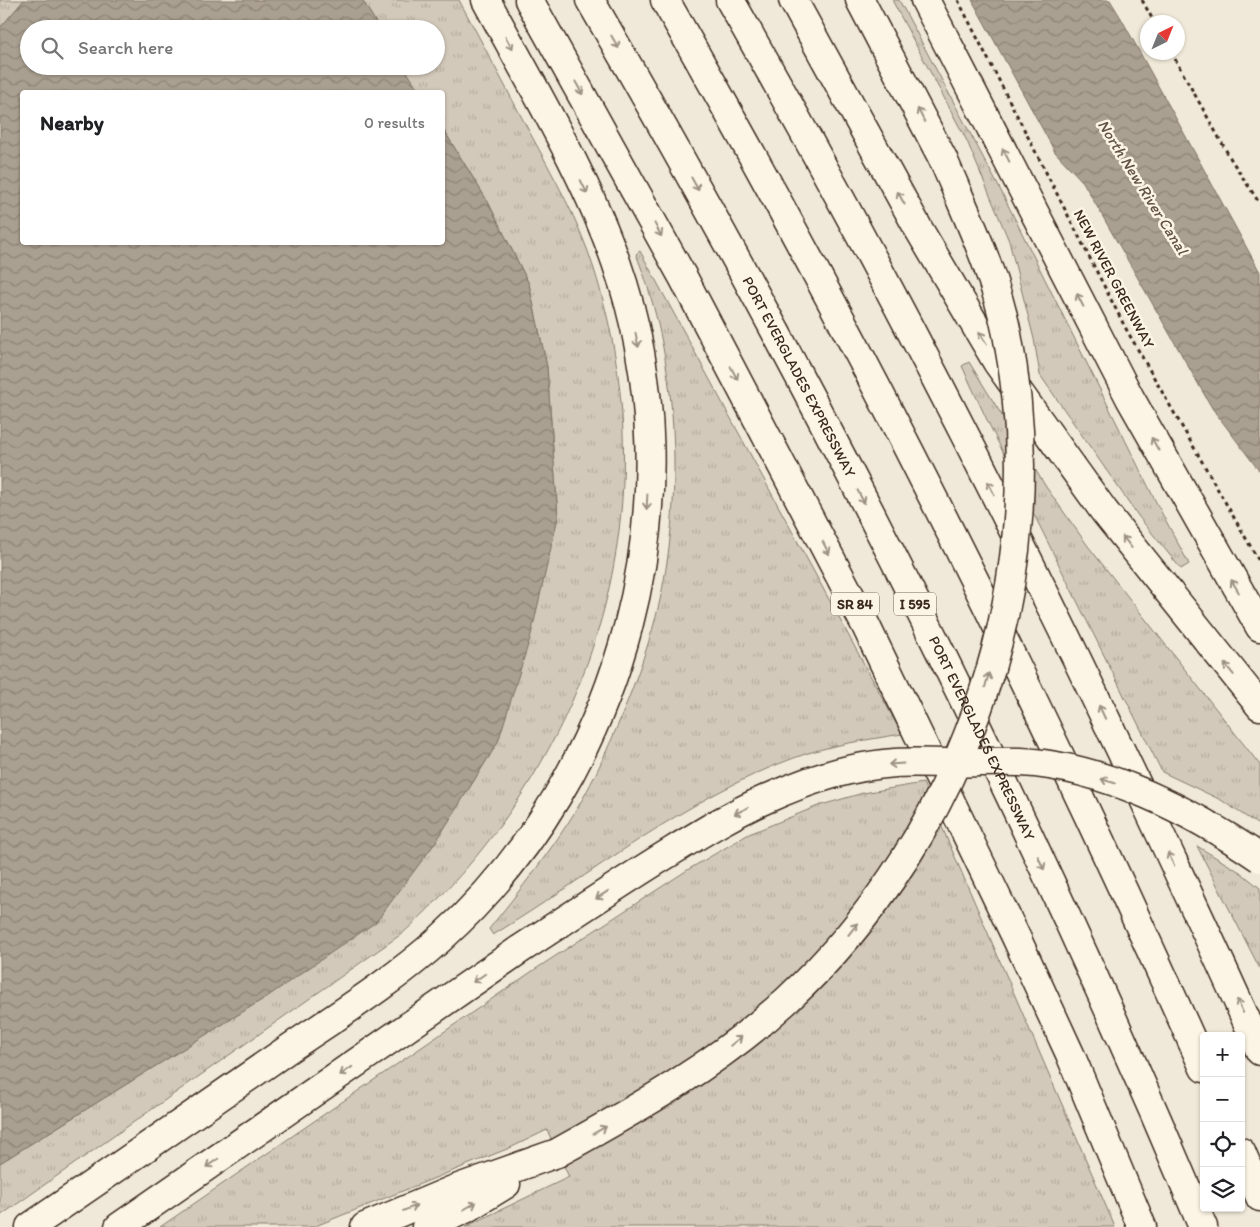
<!DOCTYPE html>
<meta charset="utf-8">
<style>
body{margin:0;font-family:Itim,sans-serif;background:#f2f2f2;color:#202124}
.controls{position:absolute;right:15px;bottom:15px;display:grid;overflow:hidden;border-radius:5px;box-shadow:0 1px 4px #0004}
.controls button{width:45px;height:45px;display:grid;place-items:center;padding:0;border:0;border-bottom:1px solid #e0e0e0;background:#fff;color:#202124;font:25px sans-serif}
.compass{position:absolute;left:1140px;top:15px;width:45px;height:45px;border-radius:50%;background:#fff;box-shadow:0 1px 4px #0004;rotate:43deg}
.list{margin:0;padding:0;list-style:none}
h2{display:flex;justify-content:space-between;align-items:center;height:65px;margin:0;padding:0 20px;font-size:21px}
h2 small{font-size:16px;font-weight:400;color:#757577}
.icon{flex:none;width:28px;height:28px;fill:none;stroke:currentColor;stroke-width:2;stroke-linecap:round;stroke-linejoin:round}
.map{position:relative;flex:none;width:1260px;height:1227px;overflow:hidden}
.search{position:absolute;background:#fff;box-shadow:0 1px 4px #0004;left:20px;top:20px;width:425px;height:55px;display:flex;align-items:center;gap:12px;box-sizing:border-box;padding:0 18px;border-radius:28px;color:#757577;font-size:19px}
.panel{position:absolute;background:#fff;box-shadow:0 1px 4px #0004;left:20px;top:90px;width:425px;height:155px;border-radius:5px}
.map>svg:first-child{display:block}
.grass{fill:url(#grass-tufts);stroke:#867a6c}
.water{fill:url(#water-waves);stroke:#7e7163}
.lines{fill:none;stroke-linecap:round;stroke-linejoin:round}
.primary-casing{stroke:#3b2a1e;stroke-width:31}
.motorway-casing{stroke:#3b2a1e;stroke-width:31}
.path{stroke:#3b2a1e;stroke-width:3;stroke-dasharray:4 4;stroke-linecap:butt}
.primary{stroke:#fcf5e5;stroke-width:28}
.motorway{stroke:#fcf5e5;stroke-width:28}
.motorway-bridge-casing{stroke:#3b2a1e;stroke-width:31;stroke-linecap:butt}
.motorway-bridge{stroke:#fcf5e5;stroke-width:28}
.oneway{stroke:#9c9082}
.labels{text-anchor:middle;dominant-baseline:central;stroke-width:5;stroke-linejoin:round;paint-order:stroke}
.shield{fill:#fcf5e5;stroke:#75675a;stroke-width:1}
.shield-label{font-size:14px;font-weight:bold;fill:#3b2a1e}
.street-label{font-size:15px;fill:#3b2a1e;stroke:#fcf5e5}
.water-label{font-size:16px;font-style:italic;fill:#625346;stroke:#fcf5e5}
</style>
<div class="map">
<svg width="1260" height="1227" viewBox="0 0 1260 1227">
<defs>
<pattern id="grass-tufts" width="24" height="20" patternUnits="userSpaceOnUse" patternTransform="scale(1.25)"><rect width="24" height="20" fill="#d2c9ba"/><path d="M3 7l-1-3M5 7V3M7 7l1-3M15 17l-1-3M17 17v-4M19 17l1-3" fill="none" stroke="#b5ad9f"/></pattern>
<pattern id="water-waves" width="16" height="10" patternUnits="userSpaceOnUse" patternTransform="scale(1.25)"><rect width="16" height="10" fill="#aaa091"/><path d="M0 5q4-4 8 0t8 0" fill="none" stroke="#8c8376"/></pattern>
</defs>
<rect width="100%" height="100%" fill="#f0e9d9"/>
<filter id="ink" filterUnits="userSpaceOnUse"><feTurbulence type="fractalNoise" baseFrequency=".02" numOctaves="2"/><feDisplacementMap in="SourceGraphic" scale="10" xChannelSelector="R" yChannelSelector="G"/><feConvolveMatrix kernelMatrix="1 2 1 2 8 2 1 2 1" color-interpolation-filters="sRGB"/></filter>
<g filter="url(#ink)">
<!-- grass -->
<g class="grass">
<polygon points="0,0 24,0 0,28"/>
<path d="M362 0H459C483 44 506 88 530 133 554 177 579 221 594 269 672 515 591 763 403 933L0 1216V1163L268 996 376 921 435 843 498 742 558 517 547 367 529 284 488 202 443 129 442 92H420L403 66H436V29H380Z"/>
<polygon points="892,0 899,0 1000,189 1157,504 1189,564 1181,569 1139,517 1040,375 1034,339 1009,241 967,141"/>
<path d="M640 251 902 734C866 740 828 745 794 758 687 797 590 876 493 935L489 929C520 890 552 850 578 807 595 778 609 746 622 715 637 677 651 640 660 600 684 490 678 359 636 254Z"/>
<polygon points="969,362 1046,487 1088,546 1260,765 1260,826 1221,800 1162,772 987,420 962,366"/>
<polygon points="923,783 1115,1227 465,1227 569,1177 547,1130 512,1147 313,1227 160,1227 534,970 689,869 749,834 818,806 863,793"/>
<polygon points="1197,846 1240,872 1260,888 1260,969"/>
</g>
<!-- water -->
<g class="water">
<polygon points="24,0 362,0 380,29 29,29 29,66 403,66 420,92 22,92 22,242 442,242 443,129 488,202 529,284 547,367 558,517 531,635 498,742 435,843 376,922 268,996 0,1163 0,28"/>
<polygon points="972,0 1110,0 1121,18 1260,272 1260,472 1212,408 1083,182 1055,152"/>
</g>
<g class="lines">
<defs>
<g id="primary">
<polyline points="529,0 684,279 865,624 1016,937 1070,1054 1142,1227"/>
<polyline points="925,0 1130,398 1260,627"/>
</g>
<g id="motorway">
<path id="s1" d="M590 0C820 395 1026 806 1203 1227"/>
<path d="M665 0C863 345 1042 705 1204 1068"/>
<path d="M730 0C877 258 1014 524 1141 793 1181 879 1222 964 1260 1051"/>
<polyline points="793,0 918,228 997,362 1104,511 1260,706"/>
<polyline points="860,0 943,159"/>
<polyline points="1241,1152 1260,1197"/>
<path d="M30 1227C115 1169 199 1111 284 1052 337 1016 392 982 440 939 624 775 699 496 616 262 585 173 531 84 486 0"/>
<polyline points="119,1227 519,950"/>
<polyline points="365,1227 453,1190 557,1153"/>
<polyline points="426,1227 465,1209 506,1184"/>
</g>
</defs>
<!-- primary casing -->
<use href="#primary" class="primary-casing"/>
<!-- motorway casing -->
<use href="#motorway" class="motorway-casing"/>
<!-- path -->
<g class="path">
<polyline points="958,0 1125,327 1260,563"/>
<polyline points="1142,0 1154,22"/>
<polyline points="1171,52 1232,161 1260,204"/>
</g>
<!-- primary -->
<use href="#primary" class="primary"/>
<!-- motorway -->
<use href="#motorway" class="motorway"/>
<defs>
<g id="motorway-bridge">
<path d="M519 950C565 920 610 890 656 861 692 839 727 816 766 799 805 781 852 766 895 763 914 762 933 763 952 763 975 762 998 761 1021 762 1104 766 1193 812 1260 858"/>
<path d="M557 1153C637 1109 719 1063 787 1000 967 834 1055 575 1007 334 995 273 967 216 943 159"/>
</g>
</defs>
<!-- motorway-bridge casing -->
<use href="#motorway-bridge" class="motorway-bridge-casing"/>
<!-- motorway-bridge -->
<use href="#motorway-bridge" class="motorway-bridge"/>
</g>
<!-- one-way arrows -->
<defs><path id="oneway-shaft" d="M-6 0H5M1.5-3L5.5 0L1.5 3" fill="none" stroke-width="1.6" stroke-linecap="round" stroke-linejoin="round" transform="scale(1.25)"/></defs>
<g class="oneway">
<use href="#oneway-shaft" transform="translate(615 42) rotate(60)"/>
<use href="#oneway-shaft" transform="translate(509 43) rotate(62)"/>
<use href="#oneway-shaft" transform="translate(579 88) rotate(61)"/>
<use href="#oneway-shaft" transform="translate(921 115) rotate(-117)"/>
<use href="#oneway-shaft" transform="translate(1006 155) rotate(-117)"/>
<use href="#oneway-shaft" transform="translate(695 184) rotate(61)"/>
<use href="#oneway-shaft" transform="translate(584 187) rotate(64)"/>
<use href="#oneway-shaft" transform="translate(901 198) rotate(-119)"/>
<use href="#oneway-shaft" transform="translate(658 230) rotate(62)"/>
<use href="#oneway-shaft" transform="translate(1080 300) rotate(-117)"/>
<use href="#oneway-shaft" transform="translate(983 338) rotate(-121)"/>
<use href="#oneway-shaft" transform="translate(637 340) rotate(78)"/>
<use href="#oneway-shaft" transform="translate(734 373) rotate(62)"/>
<use href="#oneway-shaft" transform="translate(1155 444) rotate(-119)"/>
<use href="#oneway-shaft" transform="translate(991 488) rotate(-117)"/>
<use href="#oneway-shaft" transform="translate(861 497) rotate(63)"/>
<use href="#oneway-shaft" transform="translate(647 502) rotate(93)"/>
<use href="#oneway-shaft" transform="translate(1127 542) rotate(-128)"/>
<use href="#oneway-shaft" transform="translate(826 548) rotate(63)"/>
<use href="#oneway-shaft" transform="translate(1235 586) rotate(-121)"/>
<use href="#oneway-shaft" transform="translate(1229 669) rotate(-129)"/>
<use href="#oneway-shaft" transform="translate(987 680) rotate(-75)"/>
<use href="#oneway-shaft" transform="translate(1102 712) rotate(-115)"/>
<use href="#oneway-shaft" transform="translate(896 764) rotate(176)"/>
<use href="#oneway-shaft" transform="translate(1108 781) rotate(-163)"/>
<use href="#oneway-shaft" transform="translate(741 811) rotate(154)"/>
<use href="#oneway-shaft" transform="translate(1171 859) rotate(-115)"/>
<use href="#oneway-shaft" transform="translate(1041 863) rotate(65)"/>
<use href="#oneway-shaft" transform="translate(602 895) rotate(147)"/>
<use href="#oneway-shaft" transform="translate(853 929) rotate(-52)"/>
<use href="#oneway-shaft" transform="translate(479 978) rotate(145)"/>
<use href="#oneway-shaft" transform="translate(1240 1006) rotate(-115)"/>
<use href="#oneway-shaft" transform="translate(736 1041) rotate(-39)"/>
<use href="#oneway-shaft" transform="translate(346 1071) rotate(146)"/>
<use href="#oneway-shaft" transform="translate(600 1130) rotate(-29)"/>
<use href="#oneway-shaft" transform="translate(212 1163) rotate(146)"/>
<use href="#oneway-shaft" transform="translate(470 1206) rotate(-30)"/>
<use href="#oneway-shaft" transform="translate(410 1208) rotate(-23)"/>
</g>
</g>
<g class="labels">
<!-- shield labels -->
<g class="shield">
<rect x="831" y="592.5" width="48" height="23" rx="4"/>
<rect x="894" y="592.5" width="42" height="23" rx="4"/>
</g>
<g class="shield-label">
<text x="855" y="604">SR 84</text>
<text x="915" y="604">I 595</text>
</g>
<!-- street labels -->
<g class="street-label">
<text transform="translate(1114 279) rotate(62)">NEW RIVER GREENWAY</text>
<text stroke="none"><textPath href="#s1" startOffset="431">PORT EVERGLADES EXPRESSWAY</textPath></text>
<text stroke="none"><textPath href="#s1" startOffset="836">PORT EVERGLADES EXPRESSWAY</textPath></text>
</g>
<!-- water labels -->
<g class="water-label">
<text transform="translate(1143 187) rotate(58)">North New River Canal</text>
</g>
</g>
</svg>
<div class="controls">
<button>+</button>
<button>−</button>
<button><svg class="icon" aria-label="locate" viewBox="0 0 24 24"><circle cx="12" cy="12" r="6"/><path d="M12 2v4M12 18v4M2 12h4M18 12h4"/></svg></button>
<button><svg class="icon" aria-label="layers" viewBox="0 0 24 24"><path d="M12 4l9 5-9 5-9-5zM3 14l9 5 9-5"/></svg></button>
</div>
<svg class="compass" viewBox="-18 -18 36 36"><path d="M0-13l5 13h-10z" fill="#e53935"/><path d="M0 13l5-13h-10z" fill="#757577"/></svg>
<div class="search"><svg class="icon" aria-label="search" viewBox="0 0 24 24"><circle cx="10" cy="10" r="6"/><path d="M15 15l6 6"/></svg>Search here</div>
<section class="panel">
<h2>Nearby<small>0 results</small></h2>
<ul class="list">
</ul>
</section>
</div>
